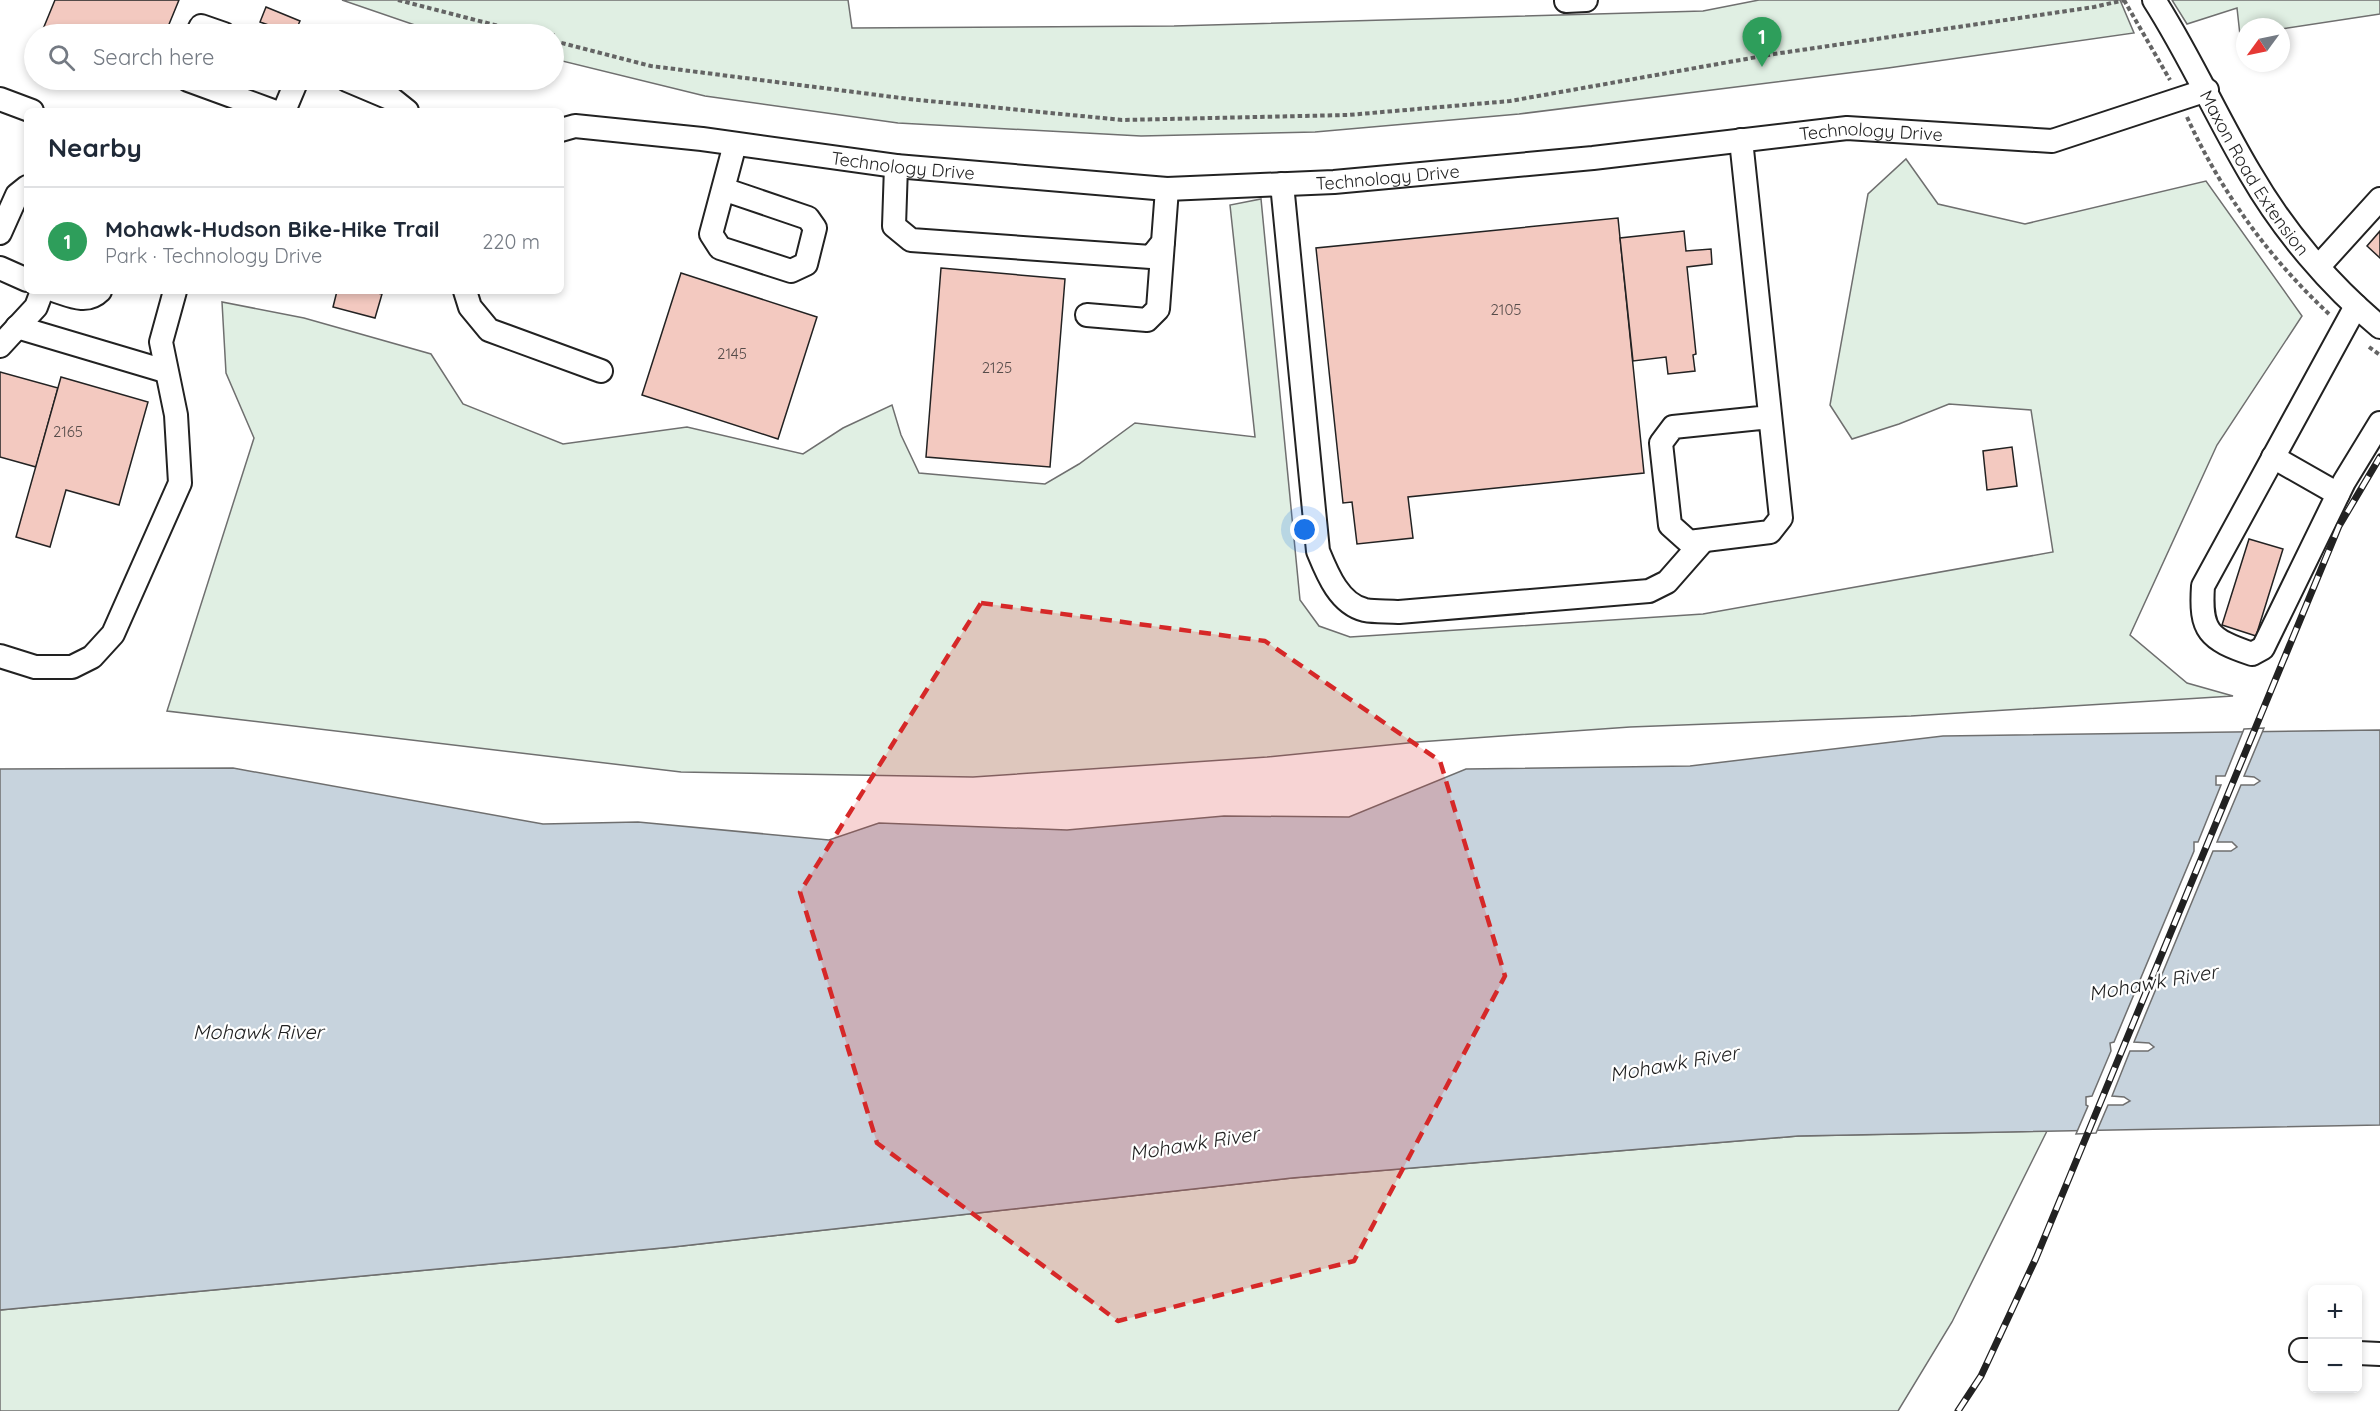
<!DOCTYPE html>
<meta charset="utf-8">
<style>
body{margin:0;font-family:Quicksand,sans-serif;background:#f2f2f3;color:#1f2937}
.controls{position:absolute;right:18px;bottom:18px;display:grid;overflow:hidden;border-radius:9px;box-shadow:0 3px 9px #0003}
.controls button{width:54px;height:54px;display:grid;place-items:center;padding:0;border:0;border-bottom:2px solid #e0e1e3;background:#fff;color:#1f2937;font:30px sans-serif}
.compass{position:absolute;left:2236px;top:18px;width:54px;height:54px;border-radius:50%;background:#fff;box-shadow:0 3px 9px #0003;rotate:237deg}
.you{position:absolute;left:1305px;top:530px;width:21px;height:21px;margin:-15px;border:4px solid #fff;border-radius:50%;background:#1a73e8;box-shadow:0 0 0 9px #1a73e833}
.badge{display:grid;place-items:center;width:39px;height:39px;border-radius:50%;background:#c62828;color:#fff;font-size:20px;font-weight:700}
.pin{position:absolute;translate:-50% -50px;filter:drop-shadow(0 2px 3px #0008)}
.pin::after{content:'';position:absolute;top:32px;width:21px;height:18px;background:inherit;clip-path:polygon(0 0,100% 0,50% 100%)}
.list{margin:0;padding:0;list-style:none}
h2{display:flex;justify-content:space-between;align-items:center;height:78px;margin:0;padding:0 24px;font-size:26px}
h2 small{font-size:20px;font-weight:400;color:#747a83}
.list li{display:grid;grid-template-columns:39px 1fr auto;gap:18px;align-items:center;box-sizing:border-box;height:108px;padding:0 24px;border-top:2px solid #e0e1e3}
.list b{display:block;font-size:22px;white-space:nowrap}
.list p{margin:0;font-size:20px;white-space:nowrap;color:#747a83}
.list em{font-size:20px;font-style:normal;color:#747a83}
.icon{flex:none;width:33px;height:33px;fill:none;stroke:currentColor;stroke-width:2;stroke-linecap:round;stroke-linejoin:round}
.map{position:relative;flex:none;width:2380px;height:1411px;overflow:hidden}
.search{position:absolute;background:#fff;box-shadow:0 3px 9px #0003;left:24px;top:24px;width:540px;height:66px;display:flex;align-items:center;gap:15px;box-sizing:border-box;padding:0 21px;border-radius:33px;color:#747a83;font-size:22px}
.panel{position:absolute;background:#fff;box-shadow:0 3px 9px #0003;left:24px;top:108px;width:540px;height:186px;border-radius:9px}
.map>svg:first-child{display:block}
.green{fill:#e0efe3;stroke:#6f6f6f;stroke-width:1.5}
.water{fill:#c7d3dd;stroke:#6f6f6f;stroke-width:1.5}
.pier{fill:#fff;stroke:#6f6f6f;stroke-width:1.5}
.building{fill:#f3c9c0;stroke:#222;stroke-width:1.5}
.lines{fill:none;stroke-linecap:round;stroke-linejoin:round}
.minor-casing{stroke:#222;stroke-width:26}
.path{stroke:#646464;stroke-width:4;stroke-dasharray:4.5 3;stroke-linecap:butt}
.minor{stroke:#fff;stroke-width:22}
.rail-casing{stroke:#222;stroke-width:7}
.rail{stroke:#fff;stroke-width:4.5;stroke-dasharray:14;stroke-linecap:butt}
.marked{fill:#d62828;fill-opacity:0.2;stroke:#d62828;stroke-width:4.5;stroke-dasharray:12 8;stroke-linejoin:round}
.labels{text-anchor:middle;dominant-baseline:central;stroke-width:4.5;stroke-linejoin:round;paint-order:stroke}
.number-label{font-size:15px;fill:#564c4a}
.street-label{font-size:18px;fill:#222;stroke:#fff}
.water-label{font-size:20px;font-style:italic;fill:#222;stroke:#fff}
</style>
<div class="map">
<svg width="2380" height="1411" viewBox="0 0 2380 1411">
<rect width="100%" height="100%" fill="#fff"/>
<!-- green -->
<g class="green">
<polygon points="342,0 848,0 852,28 1174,26 1703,11 1759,0 2120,0 2134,33 1888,68 1519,114 1315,132 1141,136 898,123 705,96 554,59 554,34 441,34"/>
<polygon points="2172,0 2380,0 2380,14 2281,29 2245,27 2245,34 2240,35 2237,8 2187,24"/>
<polygon points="1906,159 1938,204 2025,224 2206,181 2302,316 2217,445 2130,635 2187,683 2233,696 1911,716 1630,727 1418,742 1267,757 973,777 681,772 167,711 254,438 226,373 222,302 304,318 431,354 463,404 563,444 687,427 803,454 843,428 892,405 901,435 919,473 1045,484 1079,464 1135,423 1255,437 1230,205 1261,199 1300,600 1319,626 1350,637 1703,614 2053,552 2031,410 1949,404 1899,424 1852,439 1830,405 1868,194"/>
<polygon points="2047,1131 1952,1322 1898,1411 0,1411 0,1310 673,1247 1292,1178 1798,1136"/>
</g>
<!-- water -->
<polygon class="water" points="2380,730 2380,1125 1798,1136 1292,1178 673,1247 0,1310 0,769 233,768 543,824 638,822 829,840 879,823 1067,830 1224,816 1349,817 1466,769 1690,766 1943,736"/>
<!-- pier -->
<polygon class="pier" points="2264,728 2244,776 2254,777 2260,781 2254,785 2241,785 2217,842 2232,842 2237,847 2231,851 2213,851 2134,1042 2149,1043 2154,1047 2148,1051 2130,1051 2112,1096 2124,1097 2130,1101 2123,1105 2108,1105 2096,1133 2076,1134 2088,1106 2086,1105 2086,1097 2092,1096 2111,1051 2110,1043 2114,1042 2194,851 2194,842 2198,842 2221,785 2216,785 2216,776 2225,776 2244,729"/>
<!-- building -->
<g class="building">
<polygon points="55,0 179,0 165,34 41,34"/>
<polygon points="266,7 300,21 294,34 260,22"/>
<polygon points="1618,218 1644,473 1408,497 1413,538 1357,544 1352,502 1343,503 1316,248"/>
<polygon points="1684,231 1686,251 1711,249 1712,264 1687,267 1696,354 1693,355 1695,371 1668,374 1666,357 1633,361 1620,238"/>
<polygon points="2380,231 2380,258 2367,246"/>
<polygon points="941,268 1065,279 1050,467 926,457"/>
<polygon points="681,273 817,317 778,439 642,395"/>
<polygon points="337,291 369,291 382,294 375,318 333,307"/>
<polygon points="0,372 58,388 36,467 0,457"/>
<polygon points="61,377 148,402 119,505 66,490 50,547 16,537"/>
<polygon points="2012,447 2017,486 1987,490 1983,451"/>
<polygon points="2249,539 2283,549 2256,636 2222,625"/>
</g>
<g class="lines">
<defs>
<g id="minor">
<path id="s1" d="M2154 0C2190 56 2216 116 2250 173 2283 230 2329 285 2380 327"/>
<polyline points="1566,1 1586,0"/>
<polyline points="197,34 201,26 224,34"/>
<polyline points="188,80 273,111"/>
<polyline points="347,80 392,99 407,111"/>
<polyline points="0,99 32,111"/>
<polyline points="284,111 297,80"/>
<path id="s2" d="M561 130 575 126 702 139 896 166 1167 189 1334 182 1593 158 1847 128 2052 141 2207 90"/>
<polyline points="1741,140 1781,518 1770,532 1689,542 1670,525 1661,443 1673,427 1770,417"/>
<polyline points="896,166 894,226 911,240 1151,257 1163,242 1167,189"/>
<path d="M1282 184 1318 551C1327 573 1339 604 1365 610 1375 612 1388 611 1399 612L1649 591 1667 582 1703 541"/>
<polyline points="723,189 808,218 815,228 806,264 791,271 720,248 711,234 735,144"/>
<polyline points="0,233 17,195 27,187"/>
<polyline points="2319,266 2380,199"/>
<polyline points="0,268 27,280"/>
<path d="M56 291C71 296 87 304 100 291"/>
<polyline points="465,291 470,307 489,330 601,371"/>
<path d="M2356 306 2203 586C2200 631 2208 639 2252 654L2263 648 2344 482 2380 423"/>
<polyline points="1087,315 1147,320 1158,309 1163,242"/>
<polyline points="17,327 165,371"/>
<polyline points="0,346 36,307 42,291"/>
<polyline points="2273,457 2338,494"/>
<polyline points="0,656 35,667 72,667 92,657 113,634 180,483 176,415 161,342 175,291"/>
<polyline points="2301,1350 2312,1350"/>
<polyline points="2358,1353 2380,1354"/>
</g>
</defs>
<!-- minor casing -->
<use href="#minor" class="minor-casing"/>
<!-- path -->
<g class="path">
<polyline points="398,0 530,34"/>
<polyline points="2124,0 2170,80"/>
<polyline points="554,41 651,66 909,99 1122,120 1348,115 1510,101 1774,54 2094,7 2125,0"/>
<path d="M2187 117C2221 192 2269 258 2329 314"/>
<polyline points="2369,347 2380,355"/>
</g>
<!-- minor -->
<use href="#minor" class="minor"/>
<defs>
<polyline id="rail" points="1958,1411 1981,1376 2036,1258 2339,526 2380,457"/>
</defs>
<!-- rail casing -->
<use href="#rail" class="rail-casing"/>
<!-- rail -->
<use href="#rail" class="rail"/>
</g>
<!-- marked area -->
<path class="marked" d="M981 603 1265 641 1440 761 1505 976 1354 1261 1118 1321 877 1143 800 892Z"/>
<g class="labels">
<!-- number labels -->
<g class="number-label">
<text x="1506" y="309">2105</text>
<text x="732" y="353">2145</text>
<text x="997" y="367">2125</text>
<text x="68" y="431">2165</text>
</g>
<!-- street labels -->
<g class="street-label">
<text stroke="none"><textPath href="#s2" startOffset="1317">Technology Drive</textPath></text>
<text stroke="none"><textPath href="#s2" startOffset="345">Technology Drive</textPath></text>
<text stroke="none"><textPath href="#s1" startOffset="200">Maxon Road Extension</textPath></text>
<text stroke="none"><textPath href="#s2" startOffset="831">Technology Drive</textPath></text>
</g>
<!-- water labels -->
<g class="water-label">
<text transform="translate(2153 982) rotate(-10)">Mohawk River</text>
<text x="258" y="1031">Mohawk River</text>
<text transform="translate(1674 1063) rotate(-10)">Mohawk River</text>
<text transform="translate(1194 1143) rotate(-9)">Mohawk River</text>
</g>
</g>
</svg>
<div class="controls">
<button>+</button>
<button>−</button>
</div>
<svg class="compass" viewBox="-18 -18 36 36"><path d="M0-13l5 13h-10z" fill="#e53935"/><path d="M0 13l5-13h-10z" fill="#747a83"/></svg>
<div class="you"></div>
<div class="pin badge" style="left:1762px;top:67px;background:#2e9e5b">1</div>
<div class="search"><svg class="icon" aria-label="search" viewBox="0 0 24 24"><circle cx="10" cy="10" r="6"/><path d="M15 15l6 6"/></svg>Search here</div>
<section class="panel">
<h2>Nearby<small></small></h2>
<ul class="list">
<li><span class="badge" style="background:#2e9e5b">1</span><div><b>Mohawk-Hudson Bike-Hike Trail</b><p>Park · Technology Drive</p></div><em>220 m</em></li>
</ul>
</section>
</div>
